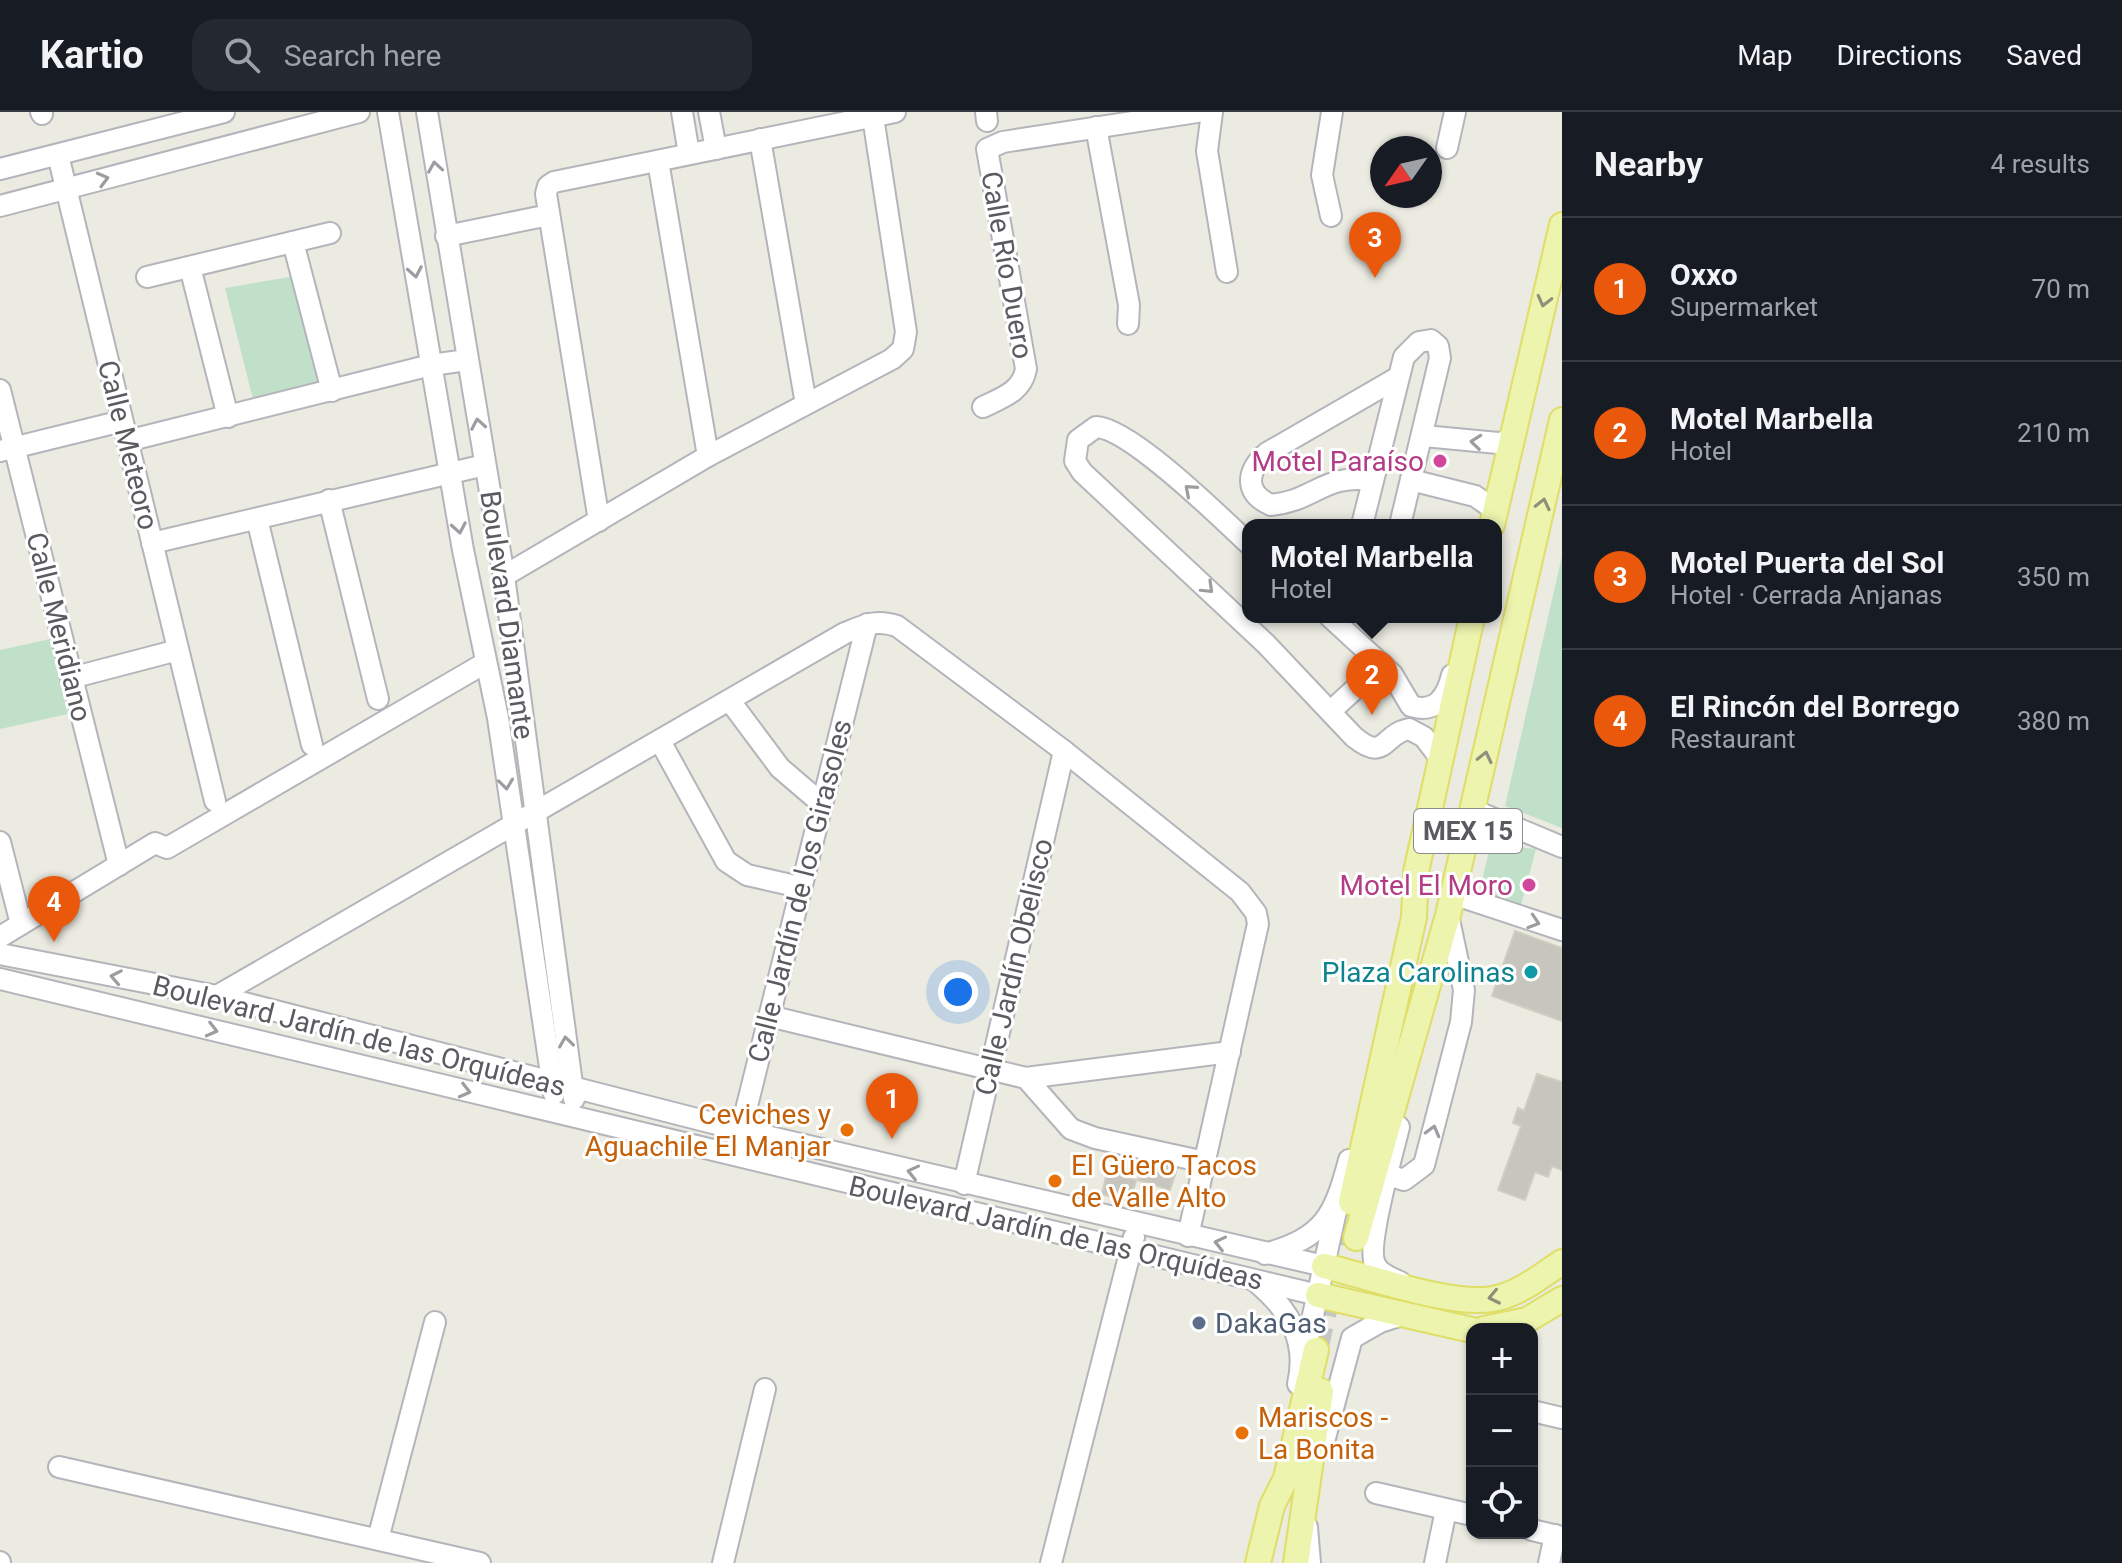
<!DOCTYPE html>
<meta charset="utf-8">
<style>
body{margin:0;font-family:Roboto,sans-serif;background:#242831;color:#f1f3f6}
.controls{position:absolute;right:24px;bottom:24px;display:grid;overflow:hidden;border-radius:16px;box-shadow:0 2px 6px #0004}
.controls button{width:72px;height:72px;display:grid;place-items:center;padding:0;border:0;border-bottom:2px solid #363941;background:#171b24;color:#f1f3f6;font:40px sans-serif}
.compass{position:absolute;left:1370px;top:24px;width:72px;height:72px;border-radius:50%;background:#171b24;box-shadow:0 2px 6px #0004;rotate:236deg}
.you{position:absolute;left:958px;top:880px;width:28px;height:28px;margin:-20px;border:6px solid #fff;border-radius:50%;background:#1a73e8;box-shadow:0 0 0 12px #1a73e833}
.badge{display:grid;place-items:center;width:52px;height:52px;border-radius:50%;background:#ea580c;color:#fff;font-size:26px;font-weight:700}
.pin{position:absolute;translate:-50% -66px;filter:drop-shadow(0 2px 4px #0008)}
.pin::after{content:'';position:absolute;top:42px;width:28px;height:24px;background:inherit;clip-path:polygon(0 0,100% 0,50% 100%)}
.popup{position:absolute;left:1242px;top:407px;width:260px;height:104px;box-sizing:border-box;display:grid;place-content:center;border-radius:16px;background:#171b24;filter:drop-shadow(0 2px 6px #0005);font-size:26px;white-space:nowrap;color:#9ea1a6}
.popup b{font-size:30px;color:#f1f3f6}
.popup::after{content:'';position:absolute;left:50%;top:100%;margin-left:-16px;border:16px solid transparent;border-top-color:#171b24}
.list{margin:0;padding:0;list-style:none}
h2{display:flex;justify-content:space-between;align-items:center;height:104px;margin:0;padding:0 32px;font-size:34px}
h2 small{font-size:26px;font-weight:400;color:#9ea1a6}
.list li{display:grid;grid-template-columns:52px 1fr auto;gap:24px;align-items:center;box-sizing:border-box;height:144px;padding:0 32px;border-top:2px solid #363941}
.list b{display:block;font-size:30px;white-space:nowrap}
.list p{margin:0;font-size:26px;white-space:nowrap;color:#9ea1a6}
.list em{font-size:26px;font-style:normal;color:#9ea1a6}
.icon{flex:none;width:44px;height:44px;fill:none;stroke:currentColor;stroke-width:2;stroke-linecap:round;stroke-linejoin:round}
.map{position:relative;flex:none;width:1562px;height:1451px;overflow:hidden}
header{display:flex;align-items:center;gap:48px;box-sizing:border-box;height:112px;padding:0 40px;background:#171b24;border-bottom:2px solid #363941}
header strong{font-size:38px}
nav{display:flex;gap:44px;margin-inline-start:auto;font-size:28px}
.search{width:560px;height:72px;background:#242831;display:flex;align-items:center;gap:20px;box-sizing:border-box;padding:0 28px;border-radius:24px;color:#9ea1a6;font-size:30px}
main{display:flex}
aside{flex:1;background:#171b24}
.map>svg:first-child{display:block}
.green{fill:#c1e0ca}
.building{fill:#c6c6be;stroke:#cfcec1;stroke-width:2}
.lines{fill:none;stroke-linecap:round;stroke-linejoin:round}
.major-tunnel{stroke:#c7c7c2;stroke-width:24;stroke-dasharray:24 12;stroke-linecap:butt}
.minor-casing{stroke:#b4b5bb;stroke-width:24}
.major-casing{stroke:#dfde67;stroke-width:28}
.minor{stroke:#fff;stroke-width:20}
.major{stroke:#ecf4ae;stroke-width:24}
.oneway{stroke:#9c9da0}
.oneway2{stroke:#8d917c}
.hotel-dot{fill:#d1479c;stroke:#fff;stroke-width:3}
.culture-dot{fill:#0f9aa8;stroke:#fff;stroke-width:3}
.food-dot{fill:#e8710a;stroke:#fff;stroke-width:3}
.service-dot{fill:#5c6f8a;stroke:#fff;stroke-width:3}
.labels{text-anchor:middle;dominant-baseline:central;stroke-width:6;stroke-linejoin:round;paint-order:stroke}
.shield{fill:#fff;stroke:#8c8c90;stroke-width:2}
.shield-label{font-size:26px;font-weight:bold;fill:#5a5b61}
.street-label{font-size:28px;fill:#5a5b61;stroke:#fff}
.hotel-label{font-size:28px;fill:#b23c85;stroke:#fff;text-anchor:end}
.culture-label{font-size:28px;fill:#0d838f;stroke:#fff;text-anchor:end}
.food-label{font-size:28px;fill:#c56008;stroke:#fff;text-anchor:start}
.service-label{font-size:28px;fill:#4e5e75;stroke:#fff;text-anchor:start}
</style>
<header>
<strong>Kartio</strong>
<div class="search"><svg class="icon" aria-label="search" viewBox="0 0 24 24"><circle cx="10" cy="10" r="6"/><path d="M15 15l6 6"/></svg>Search here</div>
<nav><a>Map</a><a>Directions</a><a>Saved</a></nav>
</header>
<main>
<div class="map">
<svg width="1562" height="1451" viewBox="0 0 1562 1451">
<rect width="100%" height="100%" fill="#ebebe2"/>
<!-- green -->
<g class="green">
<polygon points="295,164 321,273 254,291 225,176"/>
<polygon points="1562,444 1562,716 1505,694"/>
<polygon points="50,527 68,602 0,617 0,538"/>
<polygon points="1491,732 1536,737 1519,801 1480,776"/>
</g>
<!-- building -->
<g class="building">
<polygon points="1515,819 1562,836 1562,909 1492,884"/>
<polygon points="1537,962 1562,970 1562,1058 1552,1054 1548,1065 1535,1060 1525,1088 1498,1078 1521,1014 1513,1011 1518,996 1524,999"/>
<polygon points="1144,1050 1177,1057 1170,1078 1138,1068"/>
<polygon points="1107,1060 1136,1068 1130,1091 1102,1082"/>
</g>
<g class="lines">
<!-- major-tunnel -->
<polyline class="major-tunnel" points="1316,1238 1343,1121"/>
<defs>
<g id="minor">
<polyline points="41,0 42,2"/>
<polyline points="388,0 463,438 498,606 554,982"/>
<polyline points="427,0 504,464 574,987"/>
<polyline points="682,0 689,42"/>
<polyline points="709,0 716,37"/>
<polyline points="986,0 987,9"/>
<polyline points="1212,0 1207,39 1227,160"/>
<polyline points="1096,15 1129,193 1128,212"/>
<polyline points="760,27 806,292"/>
<polyline points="1447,36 1455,0"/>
<polyline points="58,43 215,689"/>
<polyline points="658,49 708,344"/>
<polyline points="0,57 224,0"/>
<polyline points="0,94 359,0"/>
<polyline points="1331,104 1322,63 1332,0"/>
<polyline points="446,124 549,103"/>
<polyline points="293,130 332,279"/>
<polyline points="190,155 228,305"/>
<polyline points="147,165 330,121"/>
<polyline points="0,278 119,753"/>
<path d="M983 295C1001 286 1022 280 1026 257L987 37 1003 30 1197 0"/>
<polyline points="1424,324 1498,331 1509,329 1513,316"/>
<polyline points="127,329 431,253 467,248"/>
<polyline points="0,339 122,309"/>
<path d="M1372 368C1325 361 1314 389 1271 393 1244 381 1246 359 1267 341L1397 266"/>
<polyline points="1411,368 1475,384 1495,398"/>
<polyline points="329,388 378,587"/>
<polyline points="257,407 312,633"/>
<polyline points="599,409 546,82 548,74 554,70 895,0"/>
<polyline points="1362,413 1404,245 1419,230 1431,228 1438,234 1440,246 1400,413"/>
<polyline points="152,431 485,353"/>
<path d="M1248 431C1220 405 1130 316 1096 315L1078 328 1075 349 1082 360 1266 532 1354 625C1386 651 1382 622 1409 617L1424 625 1440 646"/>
<polyline points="504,464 708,344 892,247 903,237 906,220 873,5"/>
<path d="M1330 505 1392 562 1411 594C1436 602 1447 584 1452 563"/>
<polyline points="71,566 178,538"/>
<polyline points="730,589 780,656 821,691"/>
<polyline points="1332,598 1382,552"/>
<polyline points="660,629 726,749 747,763 800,775"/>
<polyline points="1473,698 1562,735"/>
<polyline points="0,730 21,812"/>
<polyline points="1453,782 1562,818"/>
<polyline points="0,825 155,731 167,736 485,551"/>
<polyline points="0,842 217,884 740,1018 1324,1154"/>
<polyline points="0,867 1318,1183"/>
<path d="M217 884 845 521C865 513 876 507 897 514L1064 639 1240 780 1256 801 1258 812 1188 1124"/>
<polyline points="769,904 1026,966 1071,1017 1095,1026 1205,1050"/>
<polyline points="1026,966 1230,940"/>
<path d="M1399 1015C1393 1040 1366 1133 1375 1152 1379 1162 1391 1166 1400 1170"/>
<polyline points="738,1030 867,512"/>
<polyline points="1388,1063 1404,1068 1424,1053 1461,910 1464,878 1448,803"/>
<polyline points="964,1072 1064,639"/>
<path d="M1265 1142C1325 1125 1334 1104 1349 1048"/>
<path d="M1255 1169C1289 1197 1308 1228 1298 1272"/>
<polyline points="1304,1244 1336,1099"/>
<polyline points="1532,1299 1562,1306"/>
<polyline points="1322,1337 1352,1226 1380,1210 1405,1202"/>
<polyline points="59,1355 480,1451"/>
<polyline points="1376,1381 1472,1403"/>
<polyline points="1307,1415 1310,1451"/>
<polyline points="1532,1418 1562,1425"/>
<polyline points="378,1427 435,1210"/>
<polyline points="0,1450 0,1451"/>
<polyline points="723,1451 765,1277"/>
<polyline points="1051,1451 1134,1125"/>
<polyline points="1435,1451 1446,1398"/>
<polyline points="1549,1451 1555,1423"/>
</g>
<g id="major">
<polyline points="1492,413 1562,113"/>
<polyline points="1351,1090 1414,805 1416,760 1472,505"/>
<polyline points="1356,1126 1448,803 1562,308"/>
<path d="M1324 1154C1369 1164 1449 1194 1492 1187 1518 1183 1541 1164 1562 1150"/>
<polyline points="1318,1183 1472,1218"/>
<polyline points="1484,1217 1527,1208 1562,1187"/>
<polyline points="1258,1451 1272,1394 1286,1366 1316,1238"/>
<polyline points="1296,1451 1321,1279"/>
</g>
</defs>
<!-- minor casing -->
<use href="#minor" class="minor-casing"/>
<!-- major casing -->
<use href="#major" class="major-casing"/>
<!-- minor -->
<use href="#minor" class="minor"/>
<!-- major -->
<use href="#major" class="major"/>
</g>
<!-- one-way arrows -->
<defs><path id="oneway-chevron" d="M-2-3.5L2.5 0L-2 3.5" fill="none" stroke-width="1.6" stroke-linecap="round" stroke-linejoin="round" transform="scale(2)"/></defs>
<g class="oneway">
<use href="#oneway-chevron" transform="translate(435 55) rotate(-99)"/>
<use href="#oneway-chevron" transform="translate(103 67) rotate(-15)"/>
<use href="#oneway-chevron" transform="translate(415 160) rotate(80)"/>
<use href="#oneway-chevron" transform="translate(478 312) rotate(-100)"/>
<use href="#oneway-chevron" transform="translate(1476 330) rotate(-174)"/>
<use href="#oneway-chevron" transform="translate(1190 378) rotate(-139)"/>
<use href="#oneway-chevron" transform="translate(459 416) rotate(80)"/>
<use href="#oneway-chevron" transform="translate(1208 476) rotate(44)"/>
<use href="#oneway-chevron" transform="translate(506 672) rotate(83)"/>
<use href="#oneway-chevron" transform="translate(1534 810) rotate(18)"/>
<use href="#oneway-chevron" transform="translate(116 865) rotate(-169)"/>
<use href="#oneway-chevron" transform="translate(212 918) rotate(14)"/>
<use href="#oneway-chevron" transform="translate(566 930) rotate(-98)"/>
<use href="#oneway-chevron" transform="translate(465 979) rotate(14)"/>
<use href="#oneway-chevron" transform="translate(1433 1019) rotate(-75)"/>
<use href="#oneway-chevron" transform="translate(913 1060) rotate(-167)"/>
<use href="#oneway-chevron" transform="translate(1220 1131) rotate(-167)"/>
</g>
<g class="oneway2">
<use href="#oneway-chevron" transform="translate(1544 189) rotate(104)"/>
<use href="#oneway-chevron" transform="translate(1543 392) rotate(-77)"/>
<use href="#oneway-chevron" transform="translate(1485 645) rotate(-77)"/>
<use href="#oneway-chevron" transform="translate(1494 1185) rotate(168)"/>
</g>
<!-- markers -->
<g class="hotel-dot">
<circle cx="1440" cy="349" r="8"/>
<circle cx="1529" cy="773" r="8"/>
</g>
<circle class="culture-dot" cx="1531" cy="860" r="8"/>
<g class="food-dot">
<circle cx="847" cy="1018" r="8"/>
<circle cx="1055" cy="1069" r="8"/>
<circle cx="1242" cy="1321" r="8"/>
</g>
<circle class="service-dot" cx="1199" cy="1211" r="8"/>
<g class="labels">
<!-- shield labels -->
<rect class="shield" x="1414" y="697" width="108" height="44" rx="6"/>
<g class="shield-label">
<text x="1468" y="719">MEX 15</text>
</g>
<!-- street labels -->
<g class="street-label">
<text transform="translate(1007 153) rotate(80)">Calle Río Duero</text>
<text transform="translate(128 333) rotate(76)">Calle Meteoro</text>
<text transform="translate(507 503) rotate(82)">Boulevard Diamante</text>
<text transform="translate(59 515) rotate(76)">Calle Meridiano</text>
<text transform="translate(800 779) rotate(-76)">Calle Jardín de los Girasoles</text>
<text transform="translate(1014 855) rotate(-77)">Calle Jardín Obelisco</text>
<text transform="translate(359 924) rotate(14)">Boulevard Jardín de las Orquídeas</text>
<text transform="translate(1056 1121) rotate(13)">Boulevard Jardín de las Orquídeas</text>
</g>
<!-- hotel labels -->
<g class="hotel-label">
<text x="1424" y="349">Motel Paraíso</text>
<text x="1513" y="773">Motel El Moro</text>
</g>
<!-- culture labels -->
<g class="culture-label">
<text x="1515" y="860">Plaza Carolinas</text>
</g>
<!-- food labels -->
<g class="food-label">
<text x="831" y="1002" text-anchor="end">Ceviches y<tspan x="831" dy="32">Aguachile El Manjar</tspan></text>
<text x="1071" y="1053">El Güero Tacos<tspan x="1071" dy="32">de Valle Alto</tspan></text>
<text x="1258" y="1305">Mariscos -<tspan x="1258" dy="32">La Bonita</tspan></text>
</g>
<!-- service labels -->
<g class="service-label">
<text x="1215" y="1211">DakaGas</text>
</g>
</g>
</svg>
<div class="controls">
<button>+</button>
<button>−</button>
<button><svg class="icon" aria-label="locate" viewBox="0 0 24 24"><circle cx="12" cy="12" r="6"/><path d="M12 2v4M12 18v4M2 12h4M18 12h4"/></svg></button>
</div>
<svg class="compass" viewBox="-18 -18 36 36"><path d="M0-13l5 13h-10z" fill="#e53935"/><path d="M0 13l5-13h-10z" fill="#9ea1a6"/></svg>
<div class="you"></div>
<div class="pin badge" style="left:892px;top:1027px">1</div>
<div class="pin badge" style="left:1372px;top:603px">2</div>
<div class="popup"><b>Motel Marbella</b>Hotel</div>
<div class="pin badge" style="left:1375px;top:166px">3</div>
<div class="pin badge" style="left:54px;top:830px">4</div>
</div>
<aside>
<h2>Nearby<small>4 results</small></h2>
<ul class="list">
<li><span class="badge">1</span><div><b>Oxxo</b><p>Supermarket</p></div><em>70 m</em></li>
<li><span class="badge">2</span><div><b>Motel Marbella</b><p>Hotel</p></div><em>210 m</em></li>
<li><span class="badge">3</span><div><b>Motel Puerta del Sol</b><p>Hotel · Cerrada Anjanas</p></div><em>350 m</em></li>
<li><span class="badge">4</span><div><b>El Rincón del Borrego</b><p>Restaurant</p></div><em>380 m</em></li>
</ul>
</aside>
</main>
